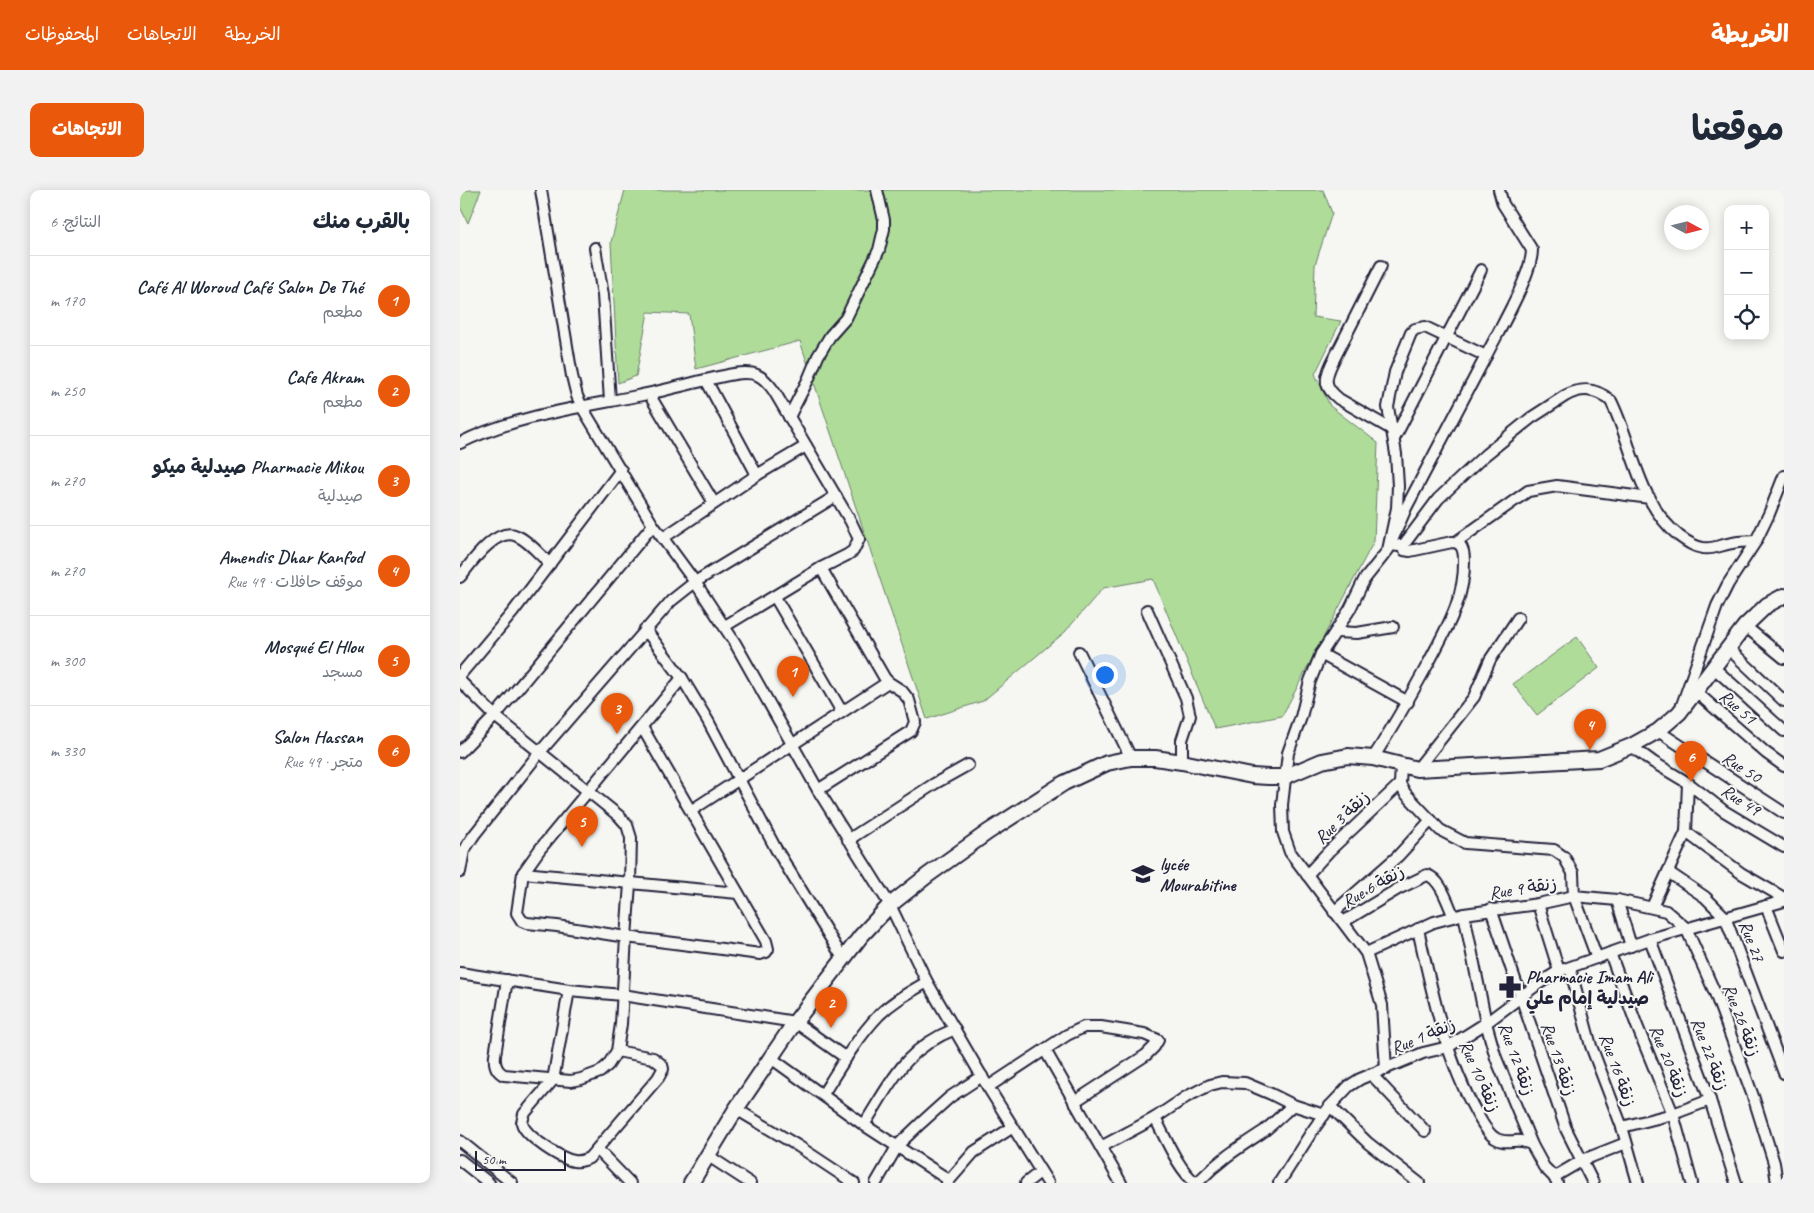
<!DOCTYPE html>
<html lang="ar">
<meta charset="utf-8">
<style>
body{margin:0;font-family:Caveat,"Playpen Sans Arabic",sans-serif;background:#f2f2f3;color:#1f2937;direction:rtl}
.controls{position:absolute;right:15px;top:15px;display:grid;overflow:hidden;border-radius:10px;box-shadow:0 2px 12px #0003}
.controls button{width:45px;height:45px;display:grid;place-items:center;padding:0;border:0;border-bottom:1px solid #e0e1e3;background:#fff;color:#1f2937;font:25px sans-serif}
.compass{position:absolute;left:1204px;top:15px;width:45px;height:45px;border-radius:50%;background:#fff;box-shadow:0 2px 12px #0003;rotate:97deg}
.scale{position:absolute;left:15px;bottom:12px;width:91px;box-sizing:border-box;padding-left:5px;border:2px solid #22223b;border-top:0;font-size:14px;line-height:18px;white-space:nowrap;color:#22223b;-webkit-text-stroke:4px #f6f6f2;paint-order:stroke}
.you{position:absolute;left:644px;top:484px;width:18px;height:18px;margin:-12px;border:4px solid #fff;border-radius:50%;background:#1a73e8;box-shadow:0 0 0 8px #1a73e833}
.badge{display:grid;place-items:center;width:32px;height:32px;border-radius:50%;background:#ea580c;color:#fff;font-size:16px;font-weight:700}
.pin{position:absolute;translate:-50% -41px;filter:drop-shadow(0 1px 2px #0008)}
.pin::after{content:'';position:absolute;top:26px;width:18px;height:15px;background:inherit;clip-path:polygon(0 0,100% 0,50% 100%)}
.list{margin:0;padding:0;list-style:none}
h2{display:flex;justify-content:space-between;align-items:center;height:65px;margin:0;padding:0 20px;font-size:21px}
h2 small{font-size:16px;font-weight:400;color:#747a83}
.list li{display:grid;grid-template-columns:32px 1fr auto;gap:15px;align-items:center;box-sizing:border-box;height:90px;padding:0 20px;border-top:1px solid #e0e1e3}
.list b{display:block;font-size:19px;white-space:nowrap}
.list p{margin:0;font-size:16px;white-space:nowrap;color:#747a83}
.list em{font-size:16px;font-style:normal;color:#747a83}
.icon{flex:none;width:28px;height:28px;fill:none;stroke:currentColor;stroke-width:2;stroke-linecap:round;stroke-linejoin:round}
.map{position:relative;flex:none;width:1324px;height:993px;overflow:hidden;direction:ltr;border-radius:10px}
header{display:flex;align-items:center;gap:30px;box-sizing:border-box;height:70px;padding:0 25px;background:#ea580c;color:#fff}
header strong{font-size:24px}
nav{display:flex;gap:28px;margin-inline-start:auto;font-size:18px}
.intro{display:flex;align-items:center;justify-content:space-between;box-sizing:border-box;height:120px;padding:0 30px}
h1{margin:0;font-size:35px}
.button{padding:12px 22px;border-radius:10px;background:#ea580c;color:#fff;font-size:18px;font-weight:700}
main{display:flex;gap:30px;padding:0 30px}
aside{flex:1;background:#fff;border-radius:10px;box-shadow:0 2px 12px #0003}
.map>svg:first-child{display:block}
.green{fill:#b0dc99;stroke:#697f6a}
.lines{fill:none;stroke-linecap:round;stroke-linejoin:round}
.street-casing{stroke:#22223b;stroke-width:14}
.secondary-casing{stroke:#22223b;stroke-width:18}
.street{stroke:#f6f6f2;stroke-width:10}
.secondary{stroke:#f6f6f2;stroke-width:14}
.labels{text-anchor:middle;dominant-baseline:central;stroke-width:4;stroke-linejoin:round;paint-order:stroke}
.street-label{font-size:18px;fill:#22223b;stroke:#f6f6f2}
.poi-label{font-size:18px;font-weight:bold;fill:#22223b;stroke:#f6f6f2;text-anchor:start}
</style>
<header>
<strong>الخريطة</strong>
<nav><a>الخريطة</a><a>الاتجاهات</a><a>المحفوظات</a></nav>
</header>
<div class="intro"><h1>موقعنا</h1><a class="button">الاتجاهات</a></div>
<main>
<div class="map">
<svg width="1324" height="993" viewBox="0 0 1324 993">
<rect width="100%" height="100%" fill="#f6f6f2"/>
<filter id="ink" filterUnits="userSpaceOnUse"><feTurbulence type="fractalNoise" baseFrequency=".02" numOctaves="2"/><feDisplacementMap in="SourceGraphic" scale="10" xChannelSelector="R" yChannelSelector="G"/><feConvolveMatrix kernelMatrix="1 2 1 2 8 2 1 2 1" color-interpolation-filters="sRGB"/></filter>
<g filter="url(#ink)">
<!-- green -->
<g class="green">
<polygon points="0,0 21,0 8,33 0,17"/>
<polygon points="165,0 863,0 872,23 855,75 853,127 881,131 855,184 870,216 918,253 914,351 822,526 755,539 693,389 643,398 605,442 523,511 467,529 340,151 236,179 229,124 188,122 176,186 158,193 151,52"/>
<polygon points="1117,447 1139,478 1077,525 1053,494"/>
</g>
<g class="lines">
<defs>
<g id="street">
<polyline points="81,0 112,186 117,206 122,217 193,335 235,392 275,453 358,600 430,715 467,792 528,897 588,993"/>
<polyline points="135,58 143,105 150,211"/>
<path d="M921 76 872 173C864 190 864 197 879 209L931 239"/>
<path d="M1026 166C1038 142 1072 85 1072 60L1043 14 1039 0"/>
<polyline points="246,190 297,285"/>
<polyline points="189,204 254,313"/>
<polyline points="329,227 348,190 358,166 370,146 386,128 419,60 424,39 424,30 417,0"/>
<polyline points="934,249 1021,80"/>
<path d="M0 253C55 226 117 218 177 206 209 200 241 190 274 184 294 181 302 184 314 201L391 332 399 349 393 361 387 365 361 378 265 436"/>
<polyline points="203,348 297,285 346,256"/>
<polyline points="996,352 1068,301 1097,296 1190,308"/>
<path d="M930 355 939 356 945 353 978 309 1025 265 1071 228 1105 206C1122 197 1136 198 1151 211 1173 255 1178 313 1219 346 1226 351 1234 357 1243 358 1253 360 1263 354 1273 353 1280 351 1288 352 1296 351"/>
<path d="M0 387C11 373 36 336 57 346 69 351 80 365 90 374"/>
<polyline points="315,407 382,522"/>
<polyline points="687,420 726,508 730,526 722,550 722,572"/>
<polyline points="1285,436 1324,468"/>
<polyline points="185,439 222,488 248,531 316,659 384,770"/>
<polyline points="876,442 897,443 933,437"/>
<polyline points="1268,458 1324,511"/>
<polyline points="619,462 671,568"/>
<polyline points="861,464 948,512"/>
<polyline points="1253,477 1324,541"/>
<polyline points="0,485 53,422 161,280"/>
<path d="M0 491 35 526 159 626 167 635 171 648 170 694 166 747 161 834 157 861 148 875 140 882 121 889 111 891 44 885C36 881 34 874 35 865L47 790"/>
<polyline points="1235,501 1306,563 1324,576"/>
<polyline points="1222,515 1257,416 1268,394 1296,351 1309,324 1324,286"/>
<polyline points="182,537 306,751 308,759 306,762 300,764 262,759 166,747 97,736 67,733 62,731 57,723 63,683 80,659 222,488"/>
<polyline points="1198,541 1324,623"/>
<polyline points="1171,556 1193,572 1228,593 1264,621 1324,657"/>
<polyline points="0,562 35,526 193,335"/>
<path d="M913 568C933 537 951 505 969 472 986 439 1005 409 1004 371 1004 362 1003 352 992 352L950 361 944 360 941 355"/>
<polyline points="941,575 940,594 945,603 980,640 1005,653 1094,660 1104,667 1113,683 1114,706 1137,768"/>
<polyline points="957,579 1014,507 1030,470 1058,428"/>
<polyline points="358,600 451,541 455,532 449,510 442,501 428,492 424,487 361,378"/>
<polyline points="232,620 428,492"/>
<polyline points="1226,642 1281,683 1324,708"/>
<polyline points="388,650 474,594 508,575"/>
<polyline points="0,682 4,660 14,645 80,562 211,411 235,392 376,306"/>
<polyline points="1208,682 1245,707 1265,727 1324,883"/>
<polyline points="63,683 278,703"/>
<polyline points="847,685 869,661 940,594"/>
<polyline points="1157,710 1171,756"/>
<polyline points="1078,714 1099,781"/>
<polyline points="1306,716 1324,761"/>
<polyline points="1192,717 1226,642 1228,593"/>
<polyline points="1031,719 1106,939 1133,993"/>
<polyline points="874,722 938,666 971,630"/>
<polyline points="1004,724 1026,833 1036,868 1072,955 1084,977 1094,987 1097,993"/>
<path d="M883 732 938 699 967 685C981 689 988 714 994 727"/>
<path d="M958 739C972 802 985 867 1017 924 1022 932 1027 943 1035 948 1044 954 1052 950 1061 951 1065 952 1069 953 1072 955"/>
<polyline points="1190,749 1250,910 1276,993"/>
<polyline points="906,763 974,732 1004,724 1078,714 1114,706 1157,710 1206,721 1226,738 1255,803 1294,909 1314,973 1317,993"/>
<polyline points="1150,763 1177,836 1213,924 1232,993"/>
<polyline points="1110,778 1131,856 1162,937 1178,993"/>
<polyline points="0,783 109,800 162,805 335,832 386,868"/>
<path d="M109 800 93 890 64 924 62 933C65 946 101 969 114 971 120 972 125 970 129 968L198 888 203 879 202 875 193 868 157 861"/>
<polyline points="585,860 661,993"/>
<polyline points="311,868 404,935 489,990"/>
<polyline points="926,879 922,815 906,763 830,662 823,642 822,615 828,563 841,527 850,491 861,464 890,419 904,390 928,360 937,318 938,296 936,264 928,217 935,182 951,143 955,139 965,137 1026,166 946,318 928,360"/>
<polyline points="911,884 965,941"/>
<polyline points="528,897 607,845 624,837 641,837 684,844 698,850 694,857 686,865 614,912"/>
<path d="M363 904C380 877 397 848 419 825 433 811 450 802 467 792"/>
<polyline points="870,916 908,953 959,993"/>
<polyline points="276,919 338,956 394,993"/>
<path d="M695 928C705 947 719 981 736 993"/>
<path d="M404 935C432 891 444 859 495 839"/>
<polyline points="1162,937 1213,924 1250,910"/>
<polyline points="0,951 52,993"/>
<polyline points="641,957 695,928 726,907 750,895 762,892 785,893 811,904 833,915 864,925"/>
<polyline points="138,960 170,993"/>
<polyline points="247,965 290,993"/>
<polyline points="0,970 29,993"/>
<polyline points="1094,987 1123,970 1166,953"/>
<polyline points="416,993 438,955 461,933 490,907 522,886"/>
<polyline points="487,993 514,962 553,937"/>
<polyline points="566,993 580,982"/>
<path d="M737 993C759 970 778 958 804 941 814 933 823 924 833 915"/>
<polyline points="819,993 851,943 870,916 889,896 900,889 963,863 988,857 1026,833 1078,794 1099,781 1190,749 1324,711"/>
</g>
<polyline id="secondary" points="231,993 276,919 335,832 401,746 430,715 468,685 528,642 604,593 647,573 671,568 695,568 722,572 792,586 808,587 824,587 862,571 888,566 913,568 957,579 1139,569 1171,556 1198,541 1219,523 1285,436 1307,415 1324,406"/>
</defs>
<!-- street casing -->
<use href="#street" class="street-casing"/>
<!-- secondary casing -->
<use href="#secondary" class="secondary-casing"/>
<!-- street -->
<use href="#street" class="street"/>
<!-- secondary -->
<use href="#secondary" class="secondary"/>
</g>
</g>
<!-- icons -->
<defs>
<symbol id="school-bare" viewBox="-9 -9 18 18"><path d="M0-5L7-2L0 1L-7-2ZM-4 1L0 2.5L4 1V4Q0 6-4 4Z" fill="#22223b" stroke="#f6f6f2" stroke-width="2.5" paint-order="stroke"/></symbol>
<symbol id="pharmacy-bare" viewBox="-9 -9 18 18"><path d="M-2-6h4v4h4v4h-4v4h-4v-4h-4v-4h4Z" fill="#22223b" stroke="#f6f6f2" stroke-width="2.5" paint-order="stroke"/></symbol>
</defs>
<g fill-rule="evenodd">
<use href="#school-bare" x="667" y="668" width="32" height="32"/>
<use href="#pharmacy-bare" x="1034" y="781" width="32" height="32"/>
</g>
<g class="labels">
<!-- street labels -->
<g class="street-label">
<text transform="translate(1278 517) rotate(41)">Rue 51</text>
<text transform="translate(1282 577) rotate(33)">Rue 50</text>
<text transform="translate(1281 610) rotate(33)">Rue 49</text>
<text transform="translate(882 627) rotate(-44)">Rue 3 زنقة</text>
<text transform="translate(913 696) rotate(-30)">Rue 6 زنقة</text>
<text transform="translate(1063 698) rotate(-9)">Rue 9 زنقة</text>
<text transform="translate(1292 751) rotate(69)">Rue 27</text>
<text transform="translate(1282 830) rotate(69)">Rue 26 زنقة</text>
<text transform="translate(963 846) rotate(-23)">Rue 1 زنقة</text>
<text transform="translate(1250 864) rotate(69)">Rue 22 زنقة</text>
<text transform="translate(1057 869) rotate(70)">Rue 12 زنقة</text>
<text transform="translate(1099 869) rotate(71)">Rue 13 زنقة</text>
<text transform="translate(1209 871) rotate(68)">Rue 20 زنقة</text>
<text transform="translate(1158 880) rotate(70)">Rue 16 زنقة</text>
<text transform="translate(1020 886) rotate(66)">Rue 10 زنقة</text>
</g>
<!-- poi labels -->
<g class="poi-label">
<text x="700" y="674">lycée<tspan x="700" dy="21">Mourabitine</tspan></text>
<text x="1066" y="787">Pharmacie Imam Ali<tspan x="1066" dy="21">صيدلية إمام علي</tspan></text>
</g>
</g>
</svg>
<div class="controls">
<button>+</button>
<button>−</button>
<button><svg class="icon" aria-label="locate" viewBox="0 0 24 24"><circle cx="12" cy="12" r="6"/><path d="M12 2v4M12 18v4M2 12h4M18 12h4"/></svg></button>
</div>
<svg class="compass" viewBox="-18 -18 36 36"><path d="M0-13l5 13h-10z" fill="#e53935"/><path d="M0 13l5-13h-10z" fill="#747a83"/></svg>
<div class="scale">50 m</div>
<div class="you"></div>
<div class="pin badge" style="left:333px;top:507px">1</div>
<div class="pin badge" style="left:371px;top:838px">2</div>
<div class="pin badge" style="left:157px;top:544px">3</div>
<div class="pin badge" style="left:1130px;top:560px">4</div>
<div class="pin badge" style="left:122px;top:657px">5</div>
<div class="pin badge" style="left:1231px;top:592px">6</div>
</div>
<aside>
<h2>بالقرب منك<small>النتائج: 6</small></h2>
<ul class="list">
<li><span class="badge">1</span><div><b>Café Al Woroud Café Salon De Thé</b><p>مطعم</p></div><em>170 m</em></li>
<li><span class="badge">2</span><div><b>Cafe Akram</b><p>مطعم</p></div><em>250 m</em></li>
<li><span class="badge">3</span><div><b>Pharmacie Mikou صيدلية ميكو</b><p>صيدلية</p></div><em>270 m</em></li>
<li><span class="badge">4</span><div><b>Amendis Dhar Kanfod</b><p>موقف حافلات · Rue 49</p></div><em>270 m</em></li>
<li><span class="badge">5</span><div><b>Mosqué El Hlou</b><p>مسجد</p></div><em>300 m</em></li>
<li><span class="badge">6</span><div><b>Salon Hassan</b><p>متجر · Rue 49</p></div><em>330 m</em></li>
</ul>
</aside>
</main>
